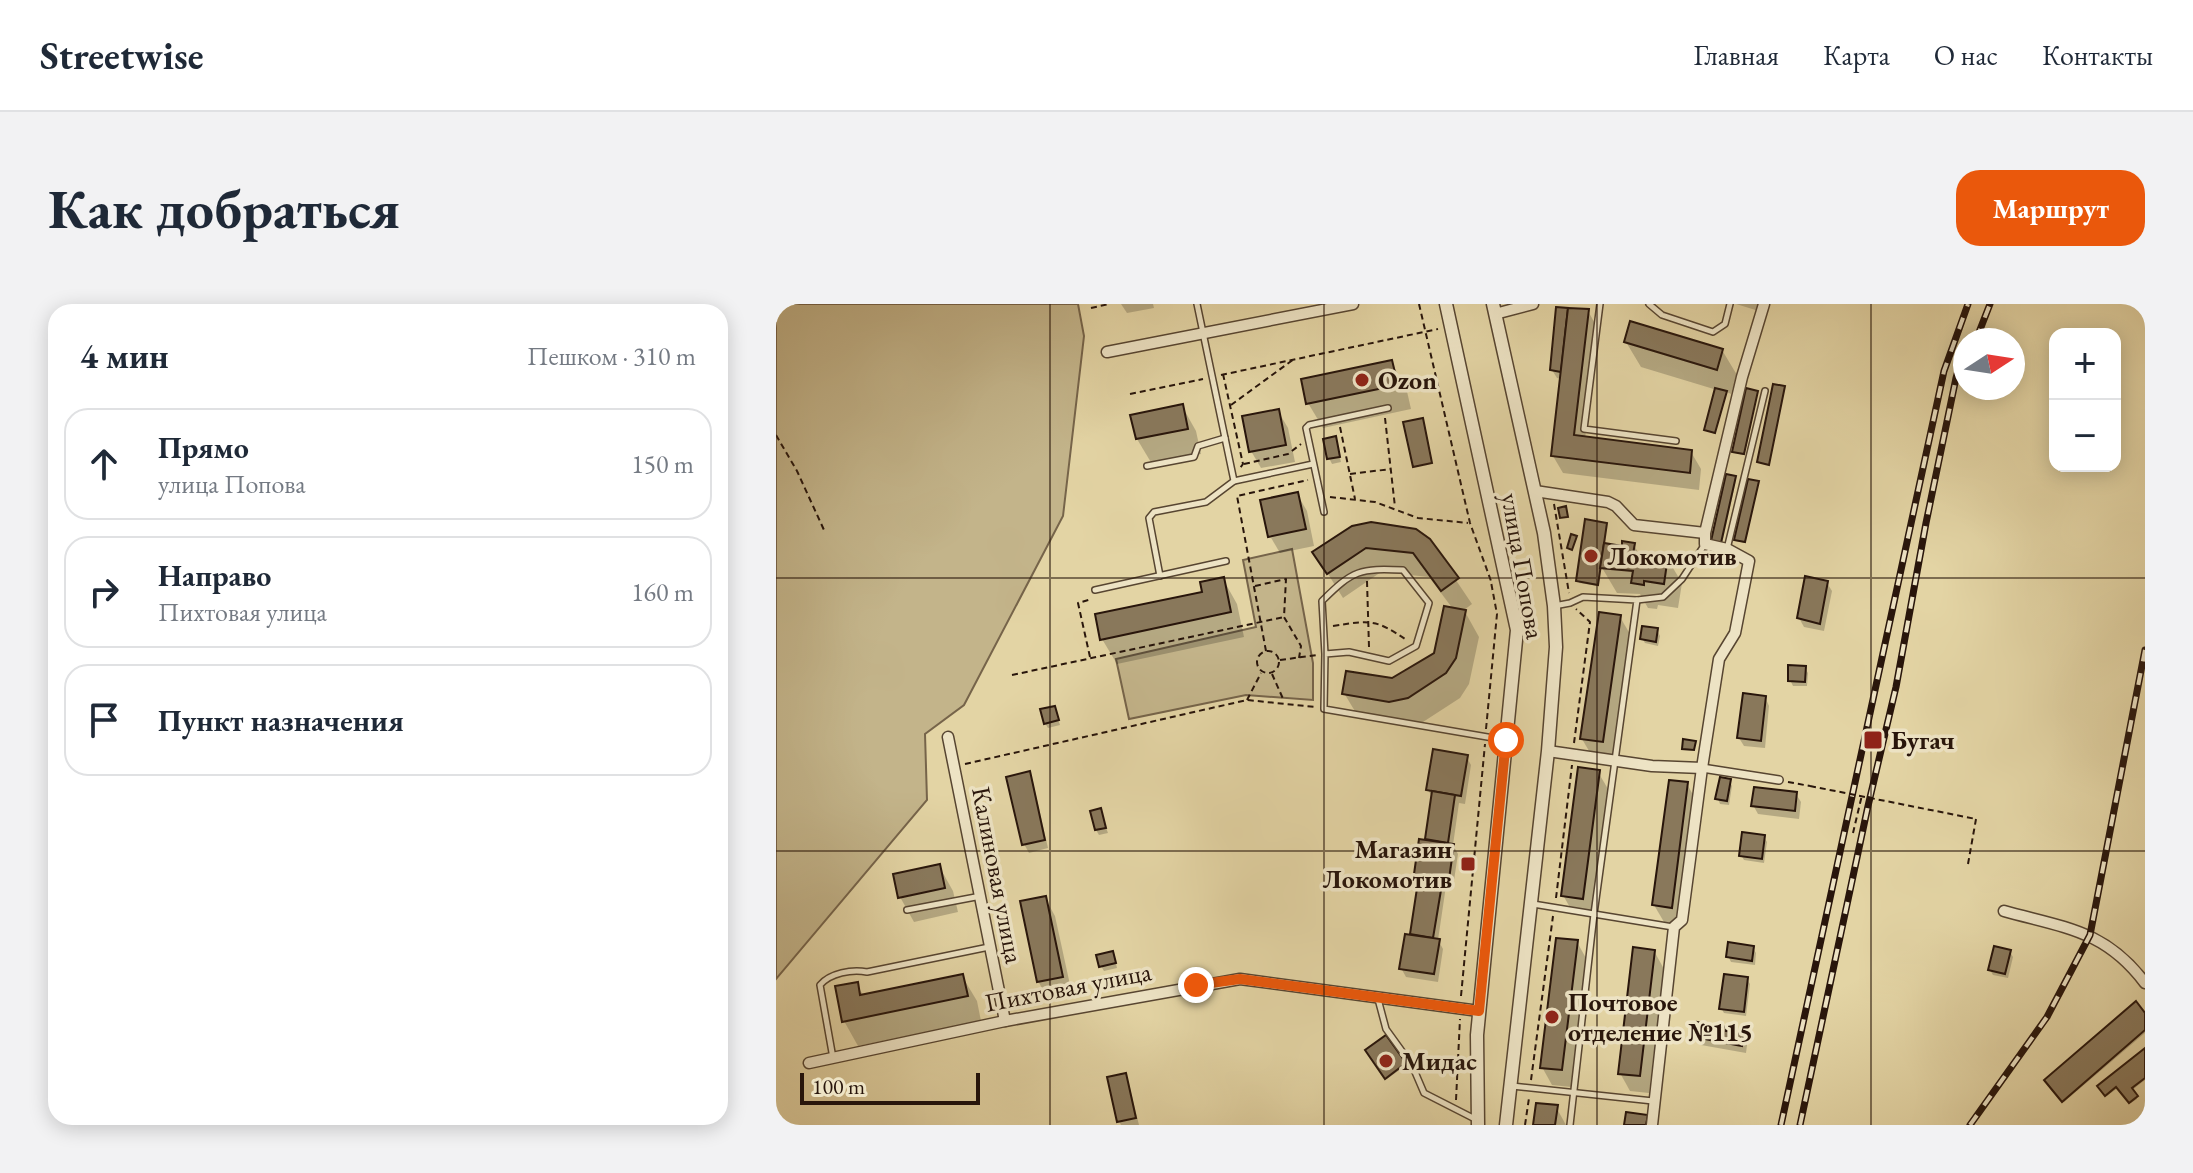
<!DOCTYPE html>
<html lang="ru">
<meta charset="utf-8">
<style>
body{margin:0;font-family:"EB Garamond",serif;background:#f2f2f3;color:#1f2937}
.controls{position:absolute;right:24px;top:24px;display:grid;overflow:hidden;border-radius:16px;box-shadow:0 4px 20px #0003}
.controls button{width:72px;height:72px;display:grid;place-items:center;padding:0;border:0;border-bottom:2px solid #e0e1e3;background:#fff;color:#1f2937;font:40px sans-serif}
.compass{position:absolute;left:1177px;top:24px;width:72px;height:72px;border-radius:50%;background:#fff;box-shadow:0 4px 20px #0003;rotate:78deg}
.scale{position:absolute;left:24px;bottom:20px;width:180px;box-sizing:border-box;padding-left:8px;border:4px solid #28150b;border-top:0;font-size:22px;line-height:28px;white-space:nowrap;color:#28150b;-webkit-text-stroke:6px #ede3c4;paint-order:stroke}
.stop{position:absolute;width:24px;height:24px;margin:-18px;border:6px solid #ea580c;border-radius:50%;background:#fff}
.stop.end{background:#ea580c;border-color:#fff;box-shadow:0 2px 8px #0008}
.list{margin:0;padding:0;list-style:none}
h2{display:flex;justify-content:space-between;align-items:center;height:104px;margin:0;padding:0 32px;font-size:34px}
h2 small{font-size:26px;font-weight:400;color:#747a83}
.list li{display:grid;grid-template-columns:52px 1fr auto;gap:24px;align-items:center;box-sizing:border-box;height:112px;margin:0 16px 16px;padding:0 16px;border:2px solid #e0e1e3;border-radius:24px}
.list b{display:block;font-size:30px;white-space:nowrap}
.list p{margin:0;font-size:26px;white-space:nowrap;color:#747a83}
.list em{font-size:26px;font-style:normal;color:#747a83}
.icon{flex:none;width:44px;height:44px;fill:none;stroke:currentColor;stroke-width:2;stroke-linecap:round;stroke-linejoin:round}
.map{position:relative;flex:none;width:1369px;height:821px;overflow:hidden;border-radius:24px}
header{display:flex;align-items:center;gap:48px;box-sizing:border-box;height:112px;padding:0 40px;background:#fff;border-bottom:2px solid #e0e1e3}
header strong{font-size:38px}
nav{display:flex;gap:44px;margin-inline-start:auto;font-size:28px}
.intro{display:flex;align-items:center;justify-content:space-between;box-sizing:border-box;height:192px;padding:0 48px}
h1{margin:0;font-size:56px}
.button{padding:20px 36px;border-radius:24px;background:#ea580c;color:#fff;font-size:28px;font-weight:700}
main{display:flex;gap:48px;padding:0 48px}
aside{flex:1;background:#fff;border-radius:24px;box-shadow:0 4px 20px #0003}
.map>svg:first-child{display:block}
.green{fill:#c3b48a;stroke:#76644a;stroke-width:2}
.shadow{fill:#0003}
.building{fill:#89785b;stroke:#28150b;stroke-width:2}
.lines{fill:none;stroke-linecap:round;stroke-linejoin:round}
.service-casing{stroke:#574531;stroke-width:8}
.pedestrian-casing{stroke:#574531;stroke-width:10}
.minor-casing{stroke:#574531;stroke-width:13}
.tertiary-casing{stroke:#574531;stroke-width:15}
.path{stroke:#28150b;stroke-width:2;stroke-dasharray:6 4;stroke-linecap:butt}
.service{stroke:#ede3c4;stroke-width:5}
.pedestrian{stroke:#ede3c4;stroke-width:7}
.minor{stroke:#ede3c4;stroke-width:10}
.tertiary{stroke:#ede3c4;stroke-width:12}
.rail-casing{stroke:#28150b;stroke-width:7}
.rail{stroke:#ede3c4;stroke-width:4;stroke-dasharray:12;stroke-linecap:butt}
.path-bridge{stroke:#28150b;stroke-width:2;stroke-dasharray:6 4;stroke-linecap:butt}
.route{stroke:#ea580c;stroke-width:10}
.grid{fill:none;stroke:#28150b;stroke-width:2;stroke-opacity:0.55}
.poi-dot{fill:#8f2418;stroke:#ede3c4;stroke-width:3}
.labels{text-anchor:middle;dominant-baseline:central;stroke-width:7;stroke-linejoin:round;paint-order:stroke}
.poi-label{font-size:26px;font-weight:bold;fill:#28150b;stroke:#ede3c4;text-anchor:start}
.street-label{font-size:26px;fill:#28150b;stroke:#ede3c4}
</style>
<header>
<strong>Streetwise</strong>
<nav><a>Главная</a><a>Карта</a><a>О нас</a><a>Контакты</a></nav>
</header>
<div class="intro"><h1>Как добраться</h1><a class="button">Маршрут</a></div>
<main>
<aside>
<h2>4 мин<small>Пешком · 310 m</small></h2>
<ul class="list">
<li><svg class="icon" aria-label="ahead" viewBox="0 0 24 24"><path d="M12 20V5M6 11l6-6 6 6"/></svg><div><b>Прямо</b><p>улица Попова</p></div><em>150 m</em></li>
<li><svg class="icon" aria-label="right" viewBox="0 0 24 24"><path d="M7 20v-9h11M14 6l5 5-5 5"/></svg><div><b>Направо</b><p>Пихтовая улица</p></div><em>160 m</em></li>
<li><svg class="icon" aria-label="arrive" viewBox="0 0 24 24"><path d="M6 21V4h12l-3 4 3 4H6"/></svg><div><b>Пункт назначения</b></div></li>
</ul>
</aside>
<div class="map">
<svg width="1369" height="821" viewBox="0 0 1369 821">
<rect width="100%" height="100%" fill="#e3d4a4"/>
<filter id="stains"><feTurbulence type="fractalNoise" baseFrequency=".0025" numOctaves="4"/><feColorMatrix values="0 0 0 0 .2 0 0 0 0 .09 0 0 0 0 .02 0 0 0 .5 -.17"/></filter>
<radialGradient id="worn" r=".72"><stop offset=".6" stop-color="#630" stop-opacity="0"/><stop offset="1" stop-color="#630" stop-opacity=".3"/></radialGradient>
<!-- green -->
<g class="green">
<polygon points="0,0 302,0 308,32 287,212 188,401 149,430 151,496 0,675"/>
<polygon points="516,245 537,359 537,396 470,391 353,415 340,355 480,323 467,256"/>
</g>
<!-- shadow -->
<g class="shadow">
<polygon points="345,0 377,0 378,4 351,9"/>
<polygon points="960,0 988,0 986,8"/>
<polygon points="812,7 822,25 809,135 915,148 925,165 923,186 787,169 777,152 786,75 781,74 776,66"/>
<polygon points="850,38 946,46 961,71 955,90 951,88 939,130 930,126 941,86 865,63"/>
<polygon points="615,58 630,83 635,105 547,124 532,99"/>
<polygon points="981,89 968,151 959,149 958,147"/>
<polygon points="406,102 420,127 425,150 376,160 361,135 357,112"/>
<polygon points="502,107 512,124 519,158 485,164 475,147"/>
<polygon points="559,135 565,158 556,160 553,154"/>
<polygon points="959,174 960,176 946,240 937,236"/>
<polygon points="981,179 969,239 961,237 960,236"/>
<polygon points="521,190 531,207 538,242 504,249 494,232"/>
<polygon points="830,220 828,241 847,244 858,241 864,252 891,254 906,279 902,304 882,301 881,305 872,304 864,290 841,289 825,262 822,282 803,279"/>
<polygon points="653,236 696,300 688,306 703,333 693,380 684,394 647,418 629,422 583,414 568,389 616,376 660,350 677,305 653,273 605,268 567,294 539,249"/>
<polygon points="447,275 461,300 468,333 341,360 326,335 428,290"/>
<polygon points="1051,279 1056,287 1048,327 1028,323 1023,314"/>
<polygon points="844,313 854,330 836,455 816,452 806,435"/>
<polygon points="881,326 884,332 882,342 869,339 866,334"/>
<polygon points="1029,364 1032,369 1031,382 1017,382 1014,376"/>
<polygon points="989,393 993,402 989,444 968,442 963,434"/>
<polygon points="278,404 284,421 272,424 269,419"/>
<polygon points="690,452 695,461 689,500 683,499 677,541 682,550 677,583 670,582 662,636 667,645 662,678 630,673 625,664 636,633 644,577 640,569 650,538 657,494 652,486"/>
<polygon points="822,468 832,485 816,611 797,609 787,591"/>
<polygon points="253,470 257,478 272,544 253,549 248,540"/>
<polygon points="953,476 956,482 953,501 944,500 942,495"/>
<polygon points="911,480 921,498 905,620 888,618 878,601"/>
<polygon points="1020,490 1025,498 1023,515 982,510 977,501"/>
<polygon points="324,507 332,529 323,531 320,526"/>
<polygon points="988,533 991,538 988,559 968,556 965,551"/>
<polygon points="163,562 177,587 182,608 138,618 124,593"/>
<polygon points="269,594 279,612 296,690 272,695 262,677"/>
<polygon points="801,638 811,656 795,783 776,781 766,763"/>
<polygon points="977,644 980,649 979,661 955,658 952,652"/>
<polygon points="878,647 888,665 873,789 854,787 844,769"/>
<polygon points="1234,648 1237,653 1232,674 1217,671 1214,666"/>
<polygon points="339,655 341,664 328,667 325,662"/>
<polygon points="186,672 201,697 205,717 82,742 68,717 80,680 88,692"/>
<polygon points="971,675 974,680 970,712 948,709 945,704"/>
<polygon points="1369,712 1369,729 1288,798 1271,776"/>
<polygon points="950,725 952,730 967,732 971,741 970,749 925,741 920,733"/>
<polygon points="609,734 629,762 611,775 591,747"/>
<polygon points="1369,746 1369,776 1355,787 1361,795 1355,799 1343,783 1331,792 1324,782"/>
<polygon points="349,771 353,780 363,821 345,821 343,817"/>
<polygon points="780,803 790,821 759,821"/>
</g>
<!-- building -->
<g class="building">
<polygon points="780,3 792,4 785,68 774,66"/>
<polygon points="792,4 813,5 798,131 916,146 914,169 775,152"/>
<polygon points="854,17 947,45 941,66 848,38"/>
<polygon points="616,56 622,81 530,100 525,75"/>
<polygon points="997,80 1009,82 993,161 981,158"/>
<polygon points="939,84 951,87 939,129 928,126"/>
<polygon points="970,84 982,87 968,150 956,148"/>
<polygon points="407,100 412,125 360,135 354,111"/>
<polygon points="503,105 510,141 473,148 466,112"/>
<polygon points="647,114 656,159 637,163 627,118"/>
<polygon points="560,132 564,153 551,155 547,135"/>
<polygon points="950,170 960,172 945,239 935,237"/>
<polygon points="972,175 983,177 969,238 958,236"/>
<polygon points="522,188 530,225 492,233 484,196"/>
<polygon points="790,202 792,213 784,214 782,204"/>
<polygon points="809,215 831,219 822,281 800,277"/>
<polygon points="595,218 640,225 654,235 683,274 665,287 637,249 590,244 551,270 536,248 576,222"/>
<polygon points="795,230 801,232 796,246 791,244"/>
<polygon points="846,237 859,239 857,250 892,252 888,280 868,277 868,281 855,279 857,267 824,264 828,239 846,242"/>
<polygon points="1029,272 1052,277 1044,320 1021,314"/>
<polygon points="448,273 455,308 324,336 319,310 426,288 424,278"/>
<polygon points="668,302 690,306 680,354 670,369 632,394 613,398 566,390 570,367 616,374 658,349"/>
<polygon points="823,308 845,311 827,438 804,435"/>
<polygon points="866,322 882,324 880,338 864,335"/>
<polygon points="1012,361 1030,362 1029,378 1012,377"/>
<polygon points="967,389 990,392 985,437 961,434"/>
<polygon points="279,402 283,416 268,420 264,405"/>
<polygon points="907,435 920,437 918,446 906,445"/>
<polygon points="657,445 692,451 685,492 650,486"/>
<polygon points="802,463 824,466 807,595 785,592"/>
<polygon points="254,467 269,536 246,541 230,473"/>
<polygon points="944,473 955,475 951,497 939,495"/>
<polygon points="893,476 912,478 896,604 876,601"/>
<polygon points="978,483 1021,488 1019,507 975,502"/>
<polygon points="656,487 679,491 672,539 649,535"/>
<polygon points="325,504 330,524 319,526 314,507"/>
<polygon points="966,528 989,531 986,555 963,552"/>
<polygon points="643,535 678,540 673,575 638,570"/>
<polygon points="164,560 169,584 122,594 117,570"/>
<polygon points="643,571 667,574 657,634 634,630"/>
<polygon points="270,592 287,673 261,678 244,597"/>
<polygon points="629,630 664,635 658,670 623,665"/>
<polygon points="780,634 802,636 786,766 764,764"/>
<polygon points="952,638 978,642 976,657 950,653"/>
<polygon points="1218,642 1235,646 1229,670 1212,666"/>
<polygon points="857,643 879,646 864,772 842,770"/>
<polygon points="337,647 340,659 323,663 320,651"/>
<polygon points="187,670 192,692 66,718 59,682 82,678 84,691"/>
<polygon points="948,670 972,673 968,708 943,705"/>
<polygon points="1360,697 1369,709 1369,726 1286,798 1268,776"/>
<polygon points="921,718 951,723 950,727 968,730 966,742 918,733"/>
<polygon points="610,731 630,759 609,775 589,746"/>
<polygon points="1369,744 1369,774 1356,784 1362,792 1353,799 1340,783 1329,792 1321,782"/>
<polygon points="350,769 360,814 341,818 331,773"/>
<polygon points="760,799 782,801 779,821 757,821"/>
<polygon points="850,808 872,811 870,821 848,821"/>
</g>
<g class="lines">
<defs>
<g id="service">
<polyline points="824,0 808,125 900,137"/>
<polyline points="873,0 886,11 937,28 949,20 954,0"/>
<polyline points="371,162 418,153 422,142 449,134"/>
<polyline points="458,177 537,160"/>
<polyline points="548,208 530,124 533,121 612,104"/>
<polyline points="951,245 989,87"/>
<polyline points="384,272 373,214 378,208 430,198 458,177 421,0"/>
<polyline points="319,286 450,257"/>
<polyline points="861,296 887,293 906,275 929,240"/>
<polyline points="778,302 794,299 807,293 861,296 818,610 794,821"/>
<path d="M549 350 546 297C577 266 584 264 627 266L653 299 640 342 613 357 573 348 549 350 548 405 729 436"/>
<polyline points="757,600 897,623"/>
<polyline points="131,606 205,592"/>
<polyline points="602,695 610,725 636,761 648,789 699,815"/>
<path d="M57 754 44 681C54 669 76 665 91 668L213 643"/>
<polyline points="736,782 877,797"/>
</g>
<polyline id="pedestrian" points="926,464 1003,476"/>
<g id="minor">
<polyline points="719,10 757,0"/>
<polyline points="331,48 577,0"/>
<polyline points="759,187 832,198 840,202 858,221 929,229"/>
<polyline points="172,433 229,717"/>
<polyline points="772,447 876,462 926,464"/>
<path d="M1228 607C1289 624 1329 626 1369 679"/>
<polyline points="33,759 229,717 464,675 703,707"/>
<polyline points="876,821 898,623 906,616 926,464 943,355 959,329 973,257 951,245 929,240 929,229 966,73 988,0"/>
</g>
<g id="tertiary">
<polyline points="670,0 741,326 701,731 702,821"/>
<polyline points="717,0 768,229 778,302 780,343 772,447 730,821"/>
</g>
</defs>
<!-- service casing -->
<use href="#service" class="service-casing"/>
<!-- pedestrian casing -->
<use href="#pedestrian" class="pedestrian-casing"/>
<!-- minor casing -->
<use href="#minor" class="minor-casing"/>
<!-- tertiary casing -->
<use href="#tertiary" class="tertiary-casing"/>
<!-- path -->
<g class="path">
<polyline points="643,0 694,219 715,277"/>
<polyline points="315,4 333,0"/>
<polyline points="447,70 467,160 464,164"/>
<polyline points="445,71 662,25"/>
<polyline points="354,90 427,75"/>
<polyline points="455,101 518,55"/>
<polyline points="609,114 619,203"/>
<polyline points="564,123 579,195"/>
<polyline points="0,131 21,167 48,226"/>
<polyline points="468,160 512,150 525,140"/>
<polyline points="574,170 615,165"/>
<polyline points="554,193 599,198 642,214 692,219"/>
<polyline points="778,200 793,289"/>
<polyline points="591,277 593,343"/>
<polyline points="479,282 510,275 508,313 525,342 523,354"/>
<path d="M557 322C595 316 600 315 632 337"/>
<circle cx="492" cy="358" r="11"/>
<polyline points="490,347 461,192 532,176"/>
<polyline points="314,353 302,299 316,295"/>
<polyline points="504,356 541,351"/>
<polyline points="496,370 508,397"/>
<polyline points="236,371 508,313"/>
<polyline points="471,396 485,369"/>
<polyline points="710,425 721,310 715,278"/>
<polyline points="798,439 814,318 800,305"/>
<polyline points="189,460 471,396 539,403"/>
<polyline points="1012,478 1034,482"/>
<polyline points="1077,529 1086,491"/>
<polyline points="1192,560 1200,515"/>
<polyline points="780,594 796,461"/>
<polyline points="685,692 709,440"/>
<polyline points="755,776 777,612"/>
<polyline points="680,796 684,715"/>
<polyline points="749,821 753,794"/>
</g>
<!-- service -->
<use href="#service" class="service"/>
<!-- pedestrian -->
<use href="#pedestrian" class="pedestrian"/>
<!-- minor -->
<use href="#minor" class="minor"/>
<!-- tertiary -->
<use href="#tertiary" class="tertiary"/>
<defs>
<g id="rail">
<polyline points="1200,36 1214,0"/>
<polyline points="1005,821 1168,67 1192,0"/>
<polyline points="1024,821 1092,502 1120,383 1150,219 1180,74 1189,42"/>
<polyline points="1194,821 1271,713 1314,631 1369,346"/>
</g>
</defs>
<!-- rail casing -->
<use href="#rail" class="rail-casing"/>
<!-- rail -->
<use href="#rail" class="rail"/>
<!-- path-bridge -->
<polyline class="path-bridge" points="1034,482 1200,515"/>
</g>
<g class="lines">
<!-- route -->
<polyline class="route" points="420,681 464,675 703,707 730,436"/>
</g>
<!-- grid -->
<path class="grid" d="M274 0V821M548 0V821M821 0V821M1095 0V821M0 274H1369M0 547H1369"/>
<!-- markers -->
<g class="poi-dot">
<circle cx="586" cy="76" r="8"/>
<circle cx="815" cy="252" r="8"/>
<rect x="1087" y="426" width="20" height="20" rx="4"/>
<rect x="684" y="552" width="16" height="16" rx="4"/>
<circle cx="776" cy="713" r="8"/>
<circle cx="610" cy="757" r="8"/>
</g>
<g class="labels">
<!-- poi labels -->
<g class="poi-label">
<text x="602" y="76">Ozon</text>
<text x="831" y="252">Локомотив</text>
<text x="1115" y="436">Бугач</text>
<text x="676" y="545" text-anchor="end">Магазин<tspan x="676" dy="30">Локомотив</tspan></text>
<text x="792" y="698">Почтовое<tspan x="792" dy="30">отделение №115</tspan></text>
<text x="626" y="757">Мидас</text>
</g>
<!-- street labels -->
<g class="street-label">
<text transform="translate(747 262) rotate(80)">улица Попова</text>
<text transform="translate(222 571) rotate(79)">Калиновая улица</text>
<text transform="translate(292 683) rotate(-11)">Пихтовая улица</text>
</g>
</g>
<rect width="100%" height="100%" filter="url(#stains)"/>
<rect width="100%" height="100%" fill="url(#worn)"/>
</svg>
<div class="controls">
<button>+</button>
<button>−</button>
</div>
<svg class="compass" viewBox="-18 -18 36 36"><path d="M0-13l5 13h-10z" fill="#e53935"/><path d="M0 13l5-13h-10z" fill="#747a83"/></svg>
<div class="scale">100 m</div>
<div class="stop" style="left:730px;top:436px"></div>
<div class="stop end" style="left:420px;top:681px"></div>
</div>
</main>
